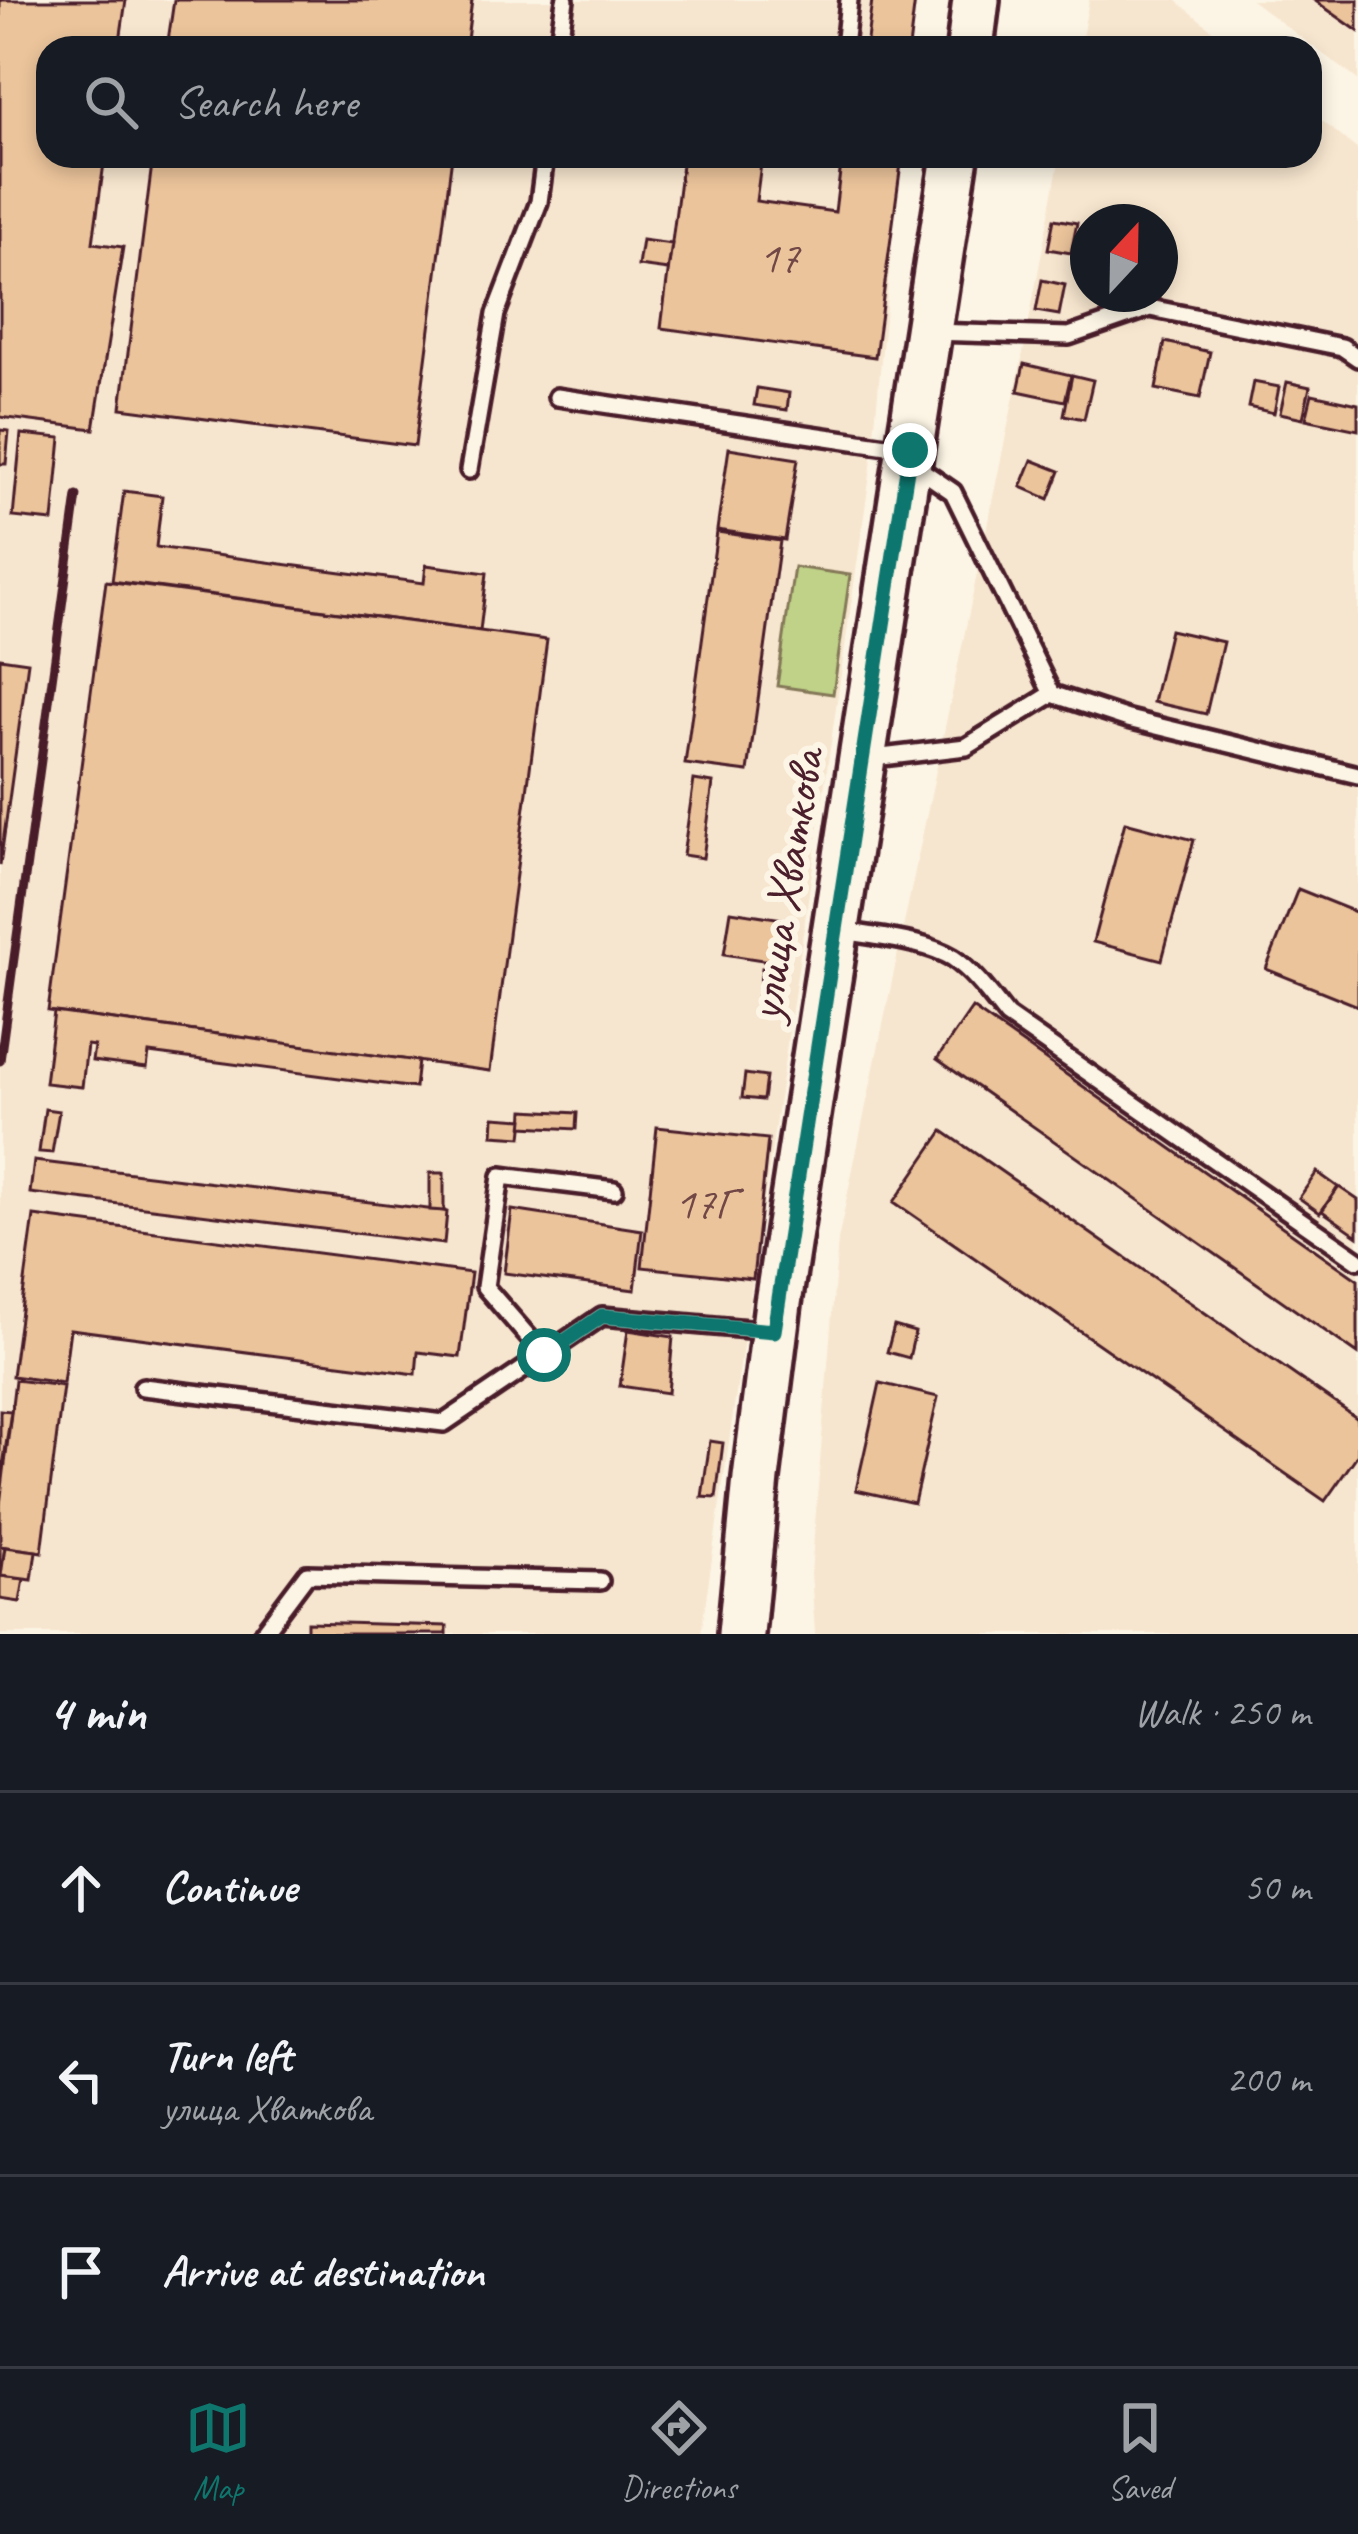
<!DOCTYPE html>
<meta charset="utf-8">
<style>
body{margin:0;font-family:Caveat,sans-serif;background:#20242c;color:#f1f3f6}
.compass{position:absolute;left:1070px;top:204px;width:108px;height:108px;border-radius:50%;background:#171b24;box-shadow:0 6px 18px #0003;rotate:22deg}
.stop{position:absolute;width:36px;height:36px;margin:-27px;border:9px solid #0f766e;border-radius:50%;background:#fff}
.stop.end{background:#0f766e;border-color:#fff;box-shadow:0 3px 12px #0008}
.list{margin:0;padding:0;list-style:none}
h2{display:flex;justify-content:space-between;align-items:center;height:156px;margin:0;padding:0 48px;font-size:51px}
h2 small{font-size:39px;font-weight:400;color:#9ea1a6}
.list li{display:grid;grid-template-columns:78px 1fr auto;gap:36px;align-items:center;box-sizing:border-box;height:192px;padding:0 48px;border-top:3px solid #363941}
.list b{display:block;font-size:45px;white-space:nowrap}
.list p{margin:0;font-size:39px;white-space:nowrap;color:#9ea1a6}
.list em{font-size:39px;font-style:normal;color:#9ea1a6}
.icon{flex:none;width:66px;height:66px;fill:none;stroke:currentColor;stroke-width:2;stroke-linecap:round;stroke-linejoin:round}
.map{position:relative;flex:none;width:1358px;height:1634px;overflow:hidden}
.search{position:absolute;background:#171b24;box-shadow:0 6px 18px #0003;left:36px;right:36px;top:36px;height:132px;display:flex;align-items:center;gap:30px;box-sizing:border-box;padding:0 42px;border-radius:36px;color:#9ea1a6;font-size:45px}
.sheet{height:732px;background:#171b24}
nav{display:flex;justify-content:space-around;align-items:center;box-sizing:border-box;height:168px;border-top:3px solid #363941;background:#171b24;font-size:33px;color:#9ea1a6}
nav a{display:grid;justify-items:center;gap:6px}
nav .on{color:#0f766e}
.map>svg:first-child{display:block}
.built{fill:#f7e6cf;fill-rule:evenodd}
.green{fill:#bfd287;stroke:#847859;stroke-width:3}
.building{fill:#ebc49b;stroke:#4a1f2b;stroke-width:3}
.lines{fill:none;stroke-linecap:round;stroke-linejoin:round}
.lane-casing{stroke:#4a1f2b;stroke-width:24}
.secondary-casing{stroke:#4a1f2b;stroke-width:54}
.lane{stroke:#fcf5e5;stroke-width:15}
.secondary{stroke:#fcf5e5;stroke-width:45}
.rail{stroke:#4a1f2b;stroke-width:9}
.route{stroke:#0f766e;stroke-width:15}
.labels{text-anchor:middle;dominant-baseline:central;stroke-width:12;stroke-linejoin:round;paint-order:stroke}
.number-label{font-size:45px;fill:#724847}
.street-label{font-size:51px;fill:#4a1f2b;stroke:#fcf5e5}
</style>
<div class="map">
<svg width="1358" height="1634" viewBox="0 0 1358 1634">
<rect width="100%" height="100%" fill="#fcf5e5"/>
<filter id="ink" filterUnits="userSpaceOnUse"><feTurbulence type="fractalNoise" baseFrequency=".00833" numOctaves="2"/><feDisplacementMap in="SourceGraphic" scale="24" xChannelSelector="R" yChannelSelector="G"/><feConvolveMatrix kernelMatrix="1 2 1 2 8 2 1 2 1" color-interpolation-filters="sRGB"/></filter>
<g filter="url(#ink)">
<!-- built -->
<g class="built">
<polygon points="0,0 915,0 910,48 48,48 48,156 900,156 871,468 701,1634 0,1634"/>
<polygon points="1089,0 1176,0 1234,48 1080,48"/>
<polygon points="1251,0 1358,0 1358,80"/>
<path d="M1310 111 1358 150V1634H815L811 1573 838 1240 1021 363 1060 156H1310ZM1088 222H1160V294H1088Z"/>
</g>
<!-- green -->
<polygon class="green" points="794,567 850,575 833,694 777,686"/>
<!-- building -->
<g class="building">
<polygon points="0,0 126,0 119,48 48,48 48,156 105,156 93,243 123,247 94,429 0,417"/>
<polygon points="174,0 472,0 466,48 167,48"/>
<polygon points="872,0 915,0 909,48 866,48"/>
<polygon points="1314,0 1358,0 1358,31"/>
<polygon points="153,156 452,156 415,446 121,408"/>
<polygon points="683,156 762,156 756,201 835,212 842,156 902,156 875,357 661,328"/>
<polygon points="1054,219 1077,223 1071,253 1048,249"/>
<polygon points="642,240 672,244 668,270 638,266"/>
<polygon points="1042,280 1065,285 1059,315 1036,311"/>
<polygon points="1165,342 1210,352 1200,398 1156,389"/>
<polygon points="1024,364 1071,375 1065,401 1018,391"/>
<polygon points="1072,375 1093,380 1084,419 1064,415"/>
<polygon points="1253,382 1279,387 1274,413 1248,407"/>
<polygon points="1287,382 1310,387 1303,418 1280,413"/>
<polygon points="757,388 789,393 787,410 754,405"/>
<polygon points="1312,394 1358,404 1358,430 1306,419"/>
<polygon points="0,430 9,431 6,464 0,464"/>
<polygon points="21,434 61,438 53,521 13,517"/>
<polygon points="729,448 798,459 785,540 717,530"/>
<polygon points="1032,460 1060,471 1049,499 1021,487"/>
<polygon points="124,491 162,496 156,547 424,583 426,565 487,573 480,631 112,581"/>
<polygon points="717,532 780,541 748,772 685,764"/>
<polygon points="106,581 547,640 490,1071 48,1011"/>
<polygon points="1170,630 1223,642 1206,714 1153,702"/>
<polygon points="0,658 28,662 0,865"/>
<polygon points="694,780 713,783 703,858 683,855"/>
<polygon points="1125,822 1194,840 1162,960 1093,942"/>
<polygon points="1298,889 1358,913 1358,1006 1266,969"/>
<polygon points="731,911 789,920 782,963 724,954"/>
<polygon points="762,968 782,970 776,1015 756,1012"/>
<polygon points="972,1008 1358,1280 1358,1354 937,1059"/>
<polygon points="54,1012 418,1061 415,1088 149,1053 147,1068 92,1061 94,1046 87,1045 82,1087 45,1083"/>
<polygon points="745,1074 766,1077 763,1100 742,1098"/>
<polygon points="45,1109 59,1111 52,1153 39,1152"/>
<polygon points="524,1110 577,1113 576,1129 523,1126"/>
<polygon points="494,1117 524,1119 522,1137 493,1135"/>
<polygon points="657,1127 768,1139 753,1279 642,1267"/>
<polygon points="943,1131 1358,1419 1358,1454 1325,1501 894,1202"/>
<polygon points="34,1161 444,1211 447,1212 444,1244 30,1193"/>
<polygon points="1317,1172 1338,1187 1320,1213 1299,1198"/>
<polygon points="430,1173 444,1173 444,1211 430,1210"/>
<polygon points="1339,1187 1358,1200 1358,1236 1322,1211"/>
<polygon points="512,1210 642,1230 635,1290 504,1273"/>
<polygon points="34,1216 471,1273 460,1357 418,1352 416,1374 70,1329 63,1383 12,1376"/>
<polygon points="894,1326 915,1332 909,1358 887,1352"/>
<polygon points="628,1330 673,1337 668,1393 620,1386"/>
<polygon points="15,1380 63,1386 42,1552 0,1546 0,1505"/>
<polygon points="880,1383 938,1397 914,1503 856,1490"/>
<polygon points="0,1410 11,1411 2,1473 0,1473"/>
<polygon points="710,1441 723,1443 716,1498 702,1497"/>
<polygon points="0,1546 5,1547 1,1576 24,1579 20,1602 0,1599"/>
<polygon points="5,1547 36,1551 32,1580 1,1576"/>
<polygon points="307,1622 447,1626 447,1634 307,1634"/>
</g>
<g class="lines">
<defs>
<g id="lane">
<polyline points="558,48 565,0"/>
<polyline points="844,48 849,0"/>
<polyline points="931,332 1069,336 1150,308 1342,347 1358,358"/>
<polyline points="557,397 907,449"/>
<polyline points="915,466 953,492 1052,694 1128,719 1358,775"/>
<polyline points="469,470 496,314 539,202 545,156"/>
<polyline points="865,759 966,747 1052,694"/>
<path d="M839 930C872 937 924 940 953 958 974 972 991 996 1007 1016L1358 1260"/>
<polyline points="544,1355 485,1287 501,1176 614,1190"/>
<polyline points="143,1387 444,1423 602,1316 771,1331"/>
<polyline points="262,1634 307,1574 600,1581"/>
</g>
<g id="secondary">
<polyline points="970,48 976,0"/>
<polyline points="741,1634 756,1478 778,1303 955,156"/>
</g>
</defs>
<!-- lane casing -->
<use href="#lane" class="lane-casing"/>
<!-- secondary casing -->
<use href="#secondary" class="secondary-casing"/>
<!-- lane -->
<use href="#lane" class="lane"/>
<!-- secondary -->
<use href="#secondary" class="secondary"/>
<!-- rail -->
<polyline class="rail" points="0,1061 77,496"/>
</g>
</g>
<g class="lines" filter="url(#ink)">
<!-- route -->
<polyline class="route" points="544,1355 602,1316 774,1331 910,450"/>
</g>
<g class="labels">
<!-- number labels -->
<g class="number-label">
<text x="779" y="257">17</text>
<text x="705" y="1203">17Г</text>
</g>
<!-- street labels -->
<g class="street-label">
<text transform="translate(785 885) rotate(-81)">улица Хваткова</text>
</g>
</g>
</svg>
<svg class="compass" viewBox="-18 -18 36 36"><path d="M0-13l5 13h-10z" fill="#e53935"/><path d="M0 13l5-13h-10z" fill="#9ea1a6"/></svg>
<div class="stop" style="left:544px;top:1355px"></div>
<div class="stop end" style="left:910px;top:450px"></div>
<div class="search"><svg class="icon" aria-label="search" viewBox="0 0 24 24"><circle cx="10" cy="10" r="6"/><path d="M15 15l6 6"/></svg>Search here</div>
</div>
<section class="sheet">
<h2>4 min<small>Walk · 250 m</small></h2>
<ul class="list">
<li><svg class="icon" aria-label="ahead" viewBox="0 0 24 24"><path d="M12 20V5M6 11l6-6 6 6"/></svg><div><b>Continue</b></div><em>50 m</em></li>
<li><svg class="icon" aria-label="left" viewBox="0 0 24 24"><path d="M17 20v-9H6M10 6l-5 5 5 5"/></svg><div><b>Turn left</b><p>улица Хваткова</p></div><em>200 m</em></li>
<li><svg class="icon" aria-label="arrive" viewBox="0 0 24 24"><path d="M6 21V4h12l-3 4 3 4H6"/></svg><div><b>Arrive at destination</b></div></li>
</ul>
</section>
<nav>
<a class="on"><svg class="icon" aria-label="map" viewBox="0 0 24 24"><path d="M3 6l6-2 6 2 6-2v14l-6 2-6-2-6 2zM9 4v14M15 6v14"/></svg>Map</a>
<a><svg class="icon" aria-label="directions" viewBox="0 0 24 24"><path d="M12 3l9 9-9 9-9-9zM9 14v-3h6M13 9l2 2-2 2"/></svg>Directions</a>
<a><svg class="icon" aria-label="saved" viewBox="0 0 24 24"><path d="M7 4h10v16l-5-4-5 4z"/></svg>Saved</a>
</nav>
